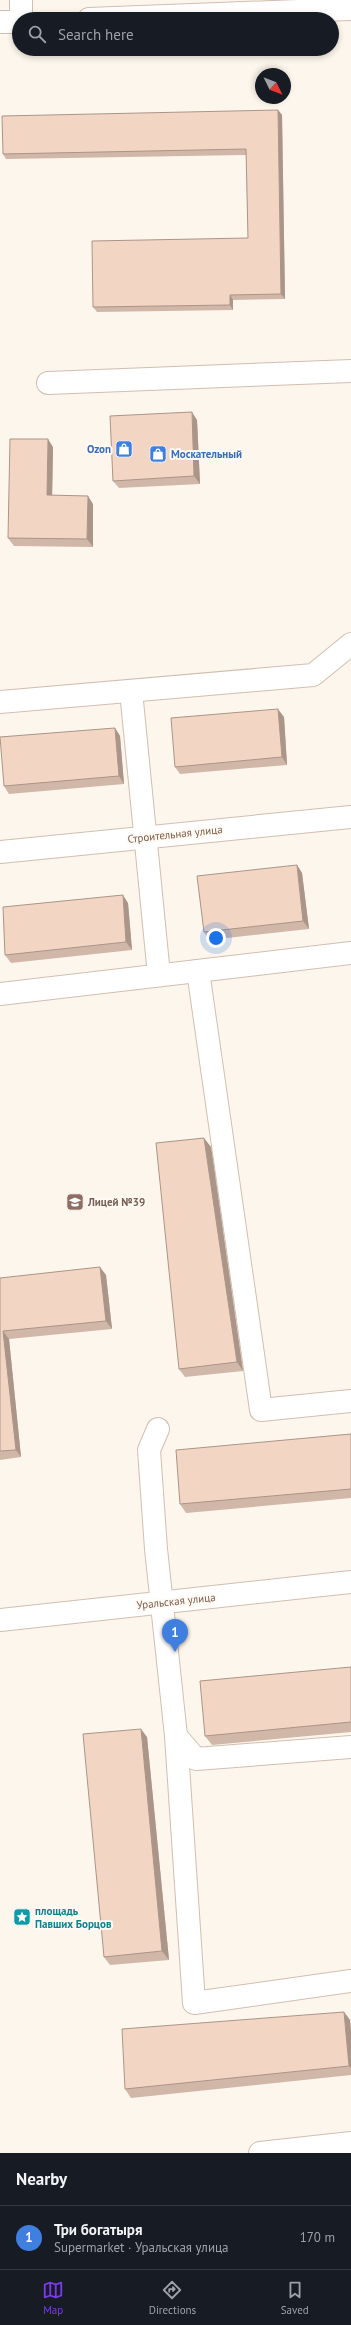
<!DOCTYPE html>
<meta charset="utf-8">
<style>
body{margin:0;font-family:"PT Sans",sans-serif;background:#20242c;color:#f1f3f6}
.compass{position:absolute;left:255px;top:68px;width:36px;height:36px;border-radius:50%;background:#171b24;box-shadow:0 2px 6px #0003;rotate:133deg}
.you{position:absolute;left:216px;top:938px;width:14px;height:14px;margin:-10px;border:3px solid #fff;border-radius:50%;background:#1a73e8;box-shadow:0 0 0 6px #1a73e833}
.badge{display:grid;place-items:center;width:26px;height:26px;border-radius:50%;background:#7c3aed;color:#fff;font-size:13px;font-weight:700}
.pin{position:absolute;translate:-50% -33px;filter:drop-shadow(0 1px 2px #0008)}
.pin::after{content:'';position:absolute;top:21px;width:14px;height:12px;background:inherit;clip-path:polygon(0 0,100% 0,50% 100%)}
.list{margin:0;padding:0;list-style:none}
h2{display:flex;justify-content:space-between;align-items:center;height:52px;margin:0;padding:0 16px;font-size:17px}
h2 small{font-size:13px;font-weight:400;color:#9ea1a6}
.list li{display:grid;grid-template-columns:26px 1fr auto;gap:12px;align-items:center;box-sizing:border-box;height:64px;padding:0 16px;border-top:1px solid #363941}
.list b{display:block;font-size:15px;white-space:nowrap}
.list p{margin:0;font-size:13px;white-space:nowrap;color:#9ea1a6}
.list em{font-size:13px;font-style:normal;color:#9ea1a6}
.icon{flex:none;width:22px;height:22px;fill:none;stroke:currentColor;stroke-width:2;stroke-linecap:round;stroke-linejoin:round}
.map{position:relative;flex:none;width:351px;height:2153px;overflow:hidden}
.search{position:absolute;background:#171b24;box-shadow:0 2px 6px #0003;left:12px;right:12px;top:12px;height:44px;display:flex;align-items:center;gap:10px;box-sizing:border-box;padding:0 14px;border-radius:22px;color:#9ea1a6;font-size:15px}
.sheet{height:116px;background:#171b24}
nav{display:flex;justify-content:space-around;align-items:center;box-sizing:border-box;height:56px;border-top:1px solid #363941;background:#171b24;font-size:11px;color:#9ea1a6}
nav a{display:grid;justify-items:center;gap:2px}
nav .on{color:#7c3aed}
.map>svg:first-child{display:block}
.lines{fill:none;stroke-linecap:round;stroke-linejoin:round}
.minor-casing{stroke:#d1beb0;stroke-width:24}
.minor{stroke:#fff;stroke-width:22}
.wall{fill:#d1b7a8}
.shaded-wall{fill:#aa9588}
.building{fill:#f3d5c3;stroke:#aa9588}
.labels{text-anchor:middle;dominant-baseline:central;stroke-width:4;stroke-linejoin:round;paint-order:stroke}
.shop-label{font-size:11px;font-weight:bold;fill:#366cbe;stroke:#fffaf3;text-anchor:end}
.street-label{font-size:11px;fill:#7a5c4d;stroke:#fffaf3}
.education-label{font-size:11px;font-weight:bold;fill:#785e54;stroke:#fffaf3;text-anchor:start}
.culture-label{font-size:11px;font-weight:bold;fill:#0d838f;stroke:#fffaf3;text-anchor:start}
</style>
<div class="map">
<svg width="351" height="2153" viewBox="0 0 351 2153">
<rect width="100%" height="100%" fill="#fdf6ec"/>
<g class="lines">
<defs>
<g id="minor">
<polyline points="21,0 21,19"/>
<polyline points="89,19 351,9"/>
<polyline points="0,22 19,22"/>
<polyline points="48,383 351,371"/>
<polyline points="131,691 159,975"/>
<polyline points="0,702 313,675 351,644"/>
<polyline points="0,852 351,817"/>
<polyline points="198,971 261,1410 351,1401"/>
<polyline points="0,994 351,953"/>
<polyline points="158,1429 149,1450 156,1549 176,1736 194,2003 351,1981"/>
<polyline points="0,1620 351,1582"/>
<polyline points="176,1736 196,1759 351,1747"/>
<polyline points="260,2153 351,2143"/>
</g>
</defs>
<!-- minor casing -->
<use href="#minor" class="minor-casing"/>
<!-- minor -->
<use href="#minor" class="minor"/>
</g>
<!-- wall -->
<g class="wall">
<polygon points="278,110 282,115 285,299 233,300 233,310 97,312 93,307 248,238 246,155 6,159 3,154"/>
<polygon points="197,420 200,484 119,488 113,481"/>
<polygon points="53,447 52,495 93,504 93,547 14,546 8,538"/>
<polygon points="284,717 287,765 180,774 175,767"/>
<polygon points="115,728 120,736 124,784 9,794 4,786"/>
<polygon points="297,865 302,873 309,929 209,940 204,932"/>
<polygon points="128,903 132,950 11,963 5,955"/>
<polygon points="211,1147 243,1371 185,1377 179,1369"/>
<polygon points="106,1275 112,1329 9,1339 21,1457 0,1460 0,1278"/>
<polygon points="351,1434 351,1498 186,1513 180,1504"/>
<polygon points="351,1667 351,1732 212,1745 205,1736"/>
<polygon points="147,1737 169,1960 110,1965 104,1957"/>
<polygon points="344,2012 350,2020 351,2032 351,2075 131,2098 125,2089"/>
</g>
<!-- shaded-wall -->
<g class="shaded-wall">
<polygon points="278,110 282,115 285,299 281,294"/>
<polygon points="230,295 233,300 233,310 230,305"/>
<polygon points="192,412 197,420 200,484 194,476"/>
<polygon points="48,439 53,447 52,503 47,495"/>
<polygon points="88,496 93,504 93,547 87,539"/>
<polygon points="278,709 284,717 287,765 282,757"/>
<polygon points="115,728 120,736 124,784 119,776"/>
<polygon points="297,865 302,873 309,929 303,921"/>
<polygon points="123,895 128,903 132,950 126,942"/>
<polygon points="204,1138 211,1147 243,1371 237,1362"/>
<polygon points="100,1267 106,1275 112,1329 106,1321"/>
<polygon points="3,1331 9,1339 21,1457 16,1450"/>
<polygon points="141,1729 147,1737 169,1960 162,1951"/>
<polygon points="344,2012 350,2020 351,2032 351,2068 349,2066"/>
</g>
<!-- building -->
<g class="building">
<polygon points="278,110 281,294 230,295 230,305 93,307 92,241 248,238 246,149 3,154 2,116"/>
<polygon points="192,412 194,476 113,481 110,416"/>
<polygon points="10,439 48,439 47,495 88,496 87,539 8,538"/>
<polygon points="278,709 282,757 175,767 171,718"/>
<polygon points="115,728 119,776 4,786 0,737"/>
<polygon points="297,865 303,921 204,932 197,876"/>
<polygon points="123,895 126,942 5,955 3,907"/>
<polygon points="204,1138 237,1362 179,1369 156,1143"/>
<polygon points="100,1267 106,1321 3,1331 16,1450 0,1451 0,1278"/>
<polygon points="351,1434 351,1489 180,1504 176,1450"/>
<polygon points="351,1667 351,1722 205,1736 200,1681"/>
<polygon points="141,1729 162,1951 104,1957 83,1734"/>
<polygon points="344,2012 349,2066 125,2089 122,2029"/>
</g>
<!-- icons -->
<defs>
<symbol id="shop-square" viewBox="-11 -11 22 22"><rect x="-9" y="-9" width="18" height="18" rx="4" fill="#3f7fe0" stroke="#fffaf3"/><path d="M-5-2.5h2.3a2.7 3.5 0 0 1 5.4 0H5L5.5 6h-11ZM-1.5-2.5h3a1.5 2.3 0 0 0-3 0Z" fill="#fff"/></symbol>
<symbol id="school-square" viewBox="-11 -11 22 22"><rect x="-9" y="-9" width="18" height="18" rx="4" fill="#8d6e63" stroke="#fffaf3"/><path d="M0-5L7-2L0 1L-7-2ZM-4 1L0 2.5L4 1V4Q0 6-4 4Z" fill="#fff"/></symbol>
<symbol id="sight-square" viewBox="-11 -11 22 22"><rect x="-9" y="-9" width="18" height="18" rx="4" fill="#0f9aa8" stroke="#fffaf3"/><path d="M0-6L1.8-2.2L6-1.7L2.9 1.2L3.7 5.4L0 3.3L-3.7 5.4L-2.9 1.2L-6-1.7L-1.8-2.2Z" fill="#fff"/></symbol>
</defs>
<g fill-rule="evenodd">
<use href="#shop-square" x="114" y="439" width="20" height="20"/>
<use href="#shop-square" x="148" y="444" width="20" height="20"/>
<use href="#school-square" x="65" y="1192" width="20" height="20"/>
<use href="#sight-square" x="12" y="1907" width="20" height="20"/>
</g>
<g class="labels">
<!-- shop labels -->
<g class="shop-label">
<text x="111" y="449">Ozon</text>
<text x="171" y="454" text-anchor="start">Москательный</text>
</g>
<!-- street labels -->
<g class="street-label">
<text transform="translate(175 834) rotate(-6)">Строительная улица</text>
<text transform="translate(176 1601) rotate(-6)">Уральская улица</text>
</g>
<!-- education labels -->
<g class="education-label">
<text x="88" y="1202">Лицей №39</text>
</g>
<!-- culture labels -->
<g class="culture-label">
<text x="35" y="1911">площадь<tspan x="35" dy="13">Павших Борцов</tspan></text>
</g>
</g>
</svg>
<svg class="compass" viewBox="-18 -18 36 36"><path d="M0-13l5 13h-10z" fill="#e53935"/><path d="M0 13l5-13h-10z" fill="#9ea1a6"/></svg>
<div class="you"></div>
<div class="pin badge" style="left:175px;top:1652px;background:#3f7fe0">1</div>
<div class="search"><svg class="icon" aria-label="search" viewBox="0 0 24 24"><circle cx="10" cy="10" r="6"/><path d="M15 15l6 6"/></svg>Search here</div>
</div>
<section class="sheet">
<h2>Nearby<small></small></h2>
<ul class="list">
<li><span class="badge" style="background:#3f7fe0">1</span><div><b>Три богатыря</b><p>Supermarket · Уральская улица</p></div><em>170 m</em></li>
</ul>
</section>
<nav>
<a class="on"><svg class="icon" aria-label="map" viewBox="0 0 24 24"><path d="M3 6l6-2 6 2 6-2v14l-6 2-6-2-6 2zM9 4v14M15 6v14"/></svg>Map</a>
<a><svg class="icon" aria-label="directions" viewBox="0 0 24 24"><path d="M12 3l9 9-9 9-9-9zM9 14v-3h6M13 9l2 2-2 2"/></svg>Directions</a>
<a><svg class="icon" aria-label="saved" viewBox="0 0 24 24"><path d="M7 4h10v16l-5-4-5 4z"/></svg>Saved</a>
</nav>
